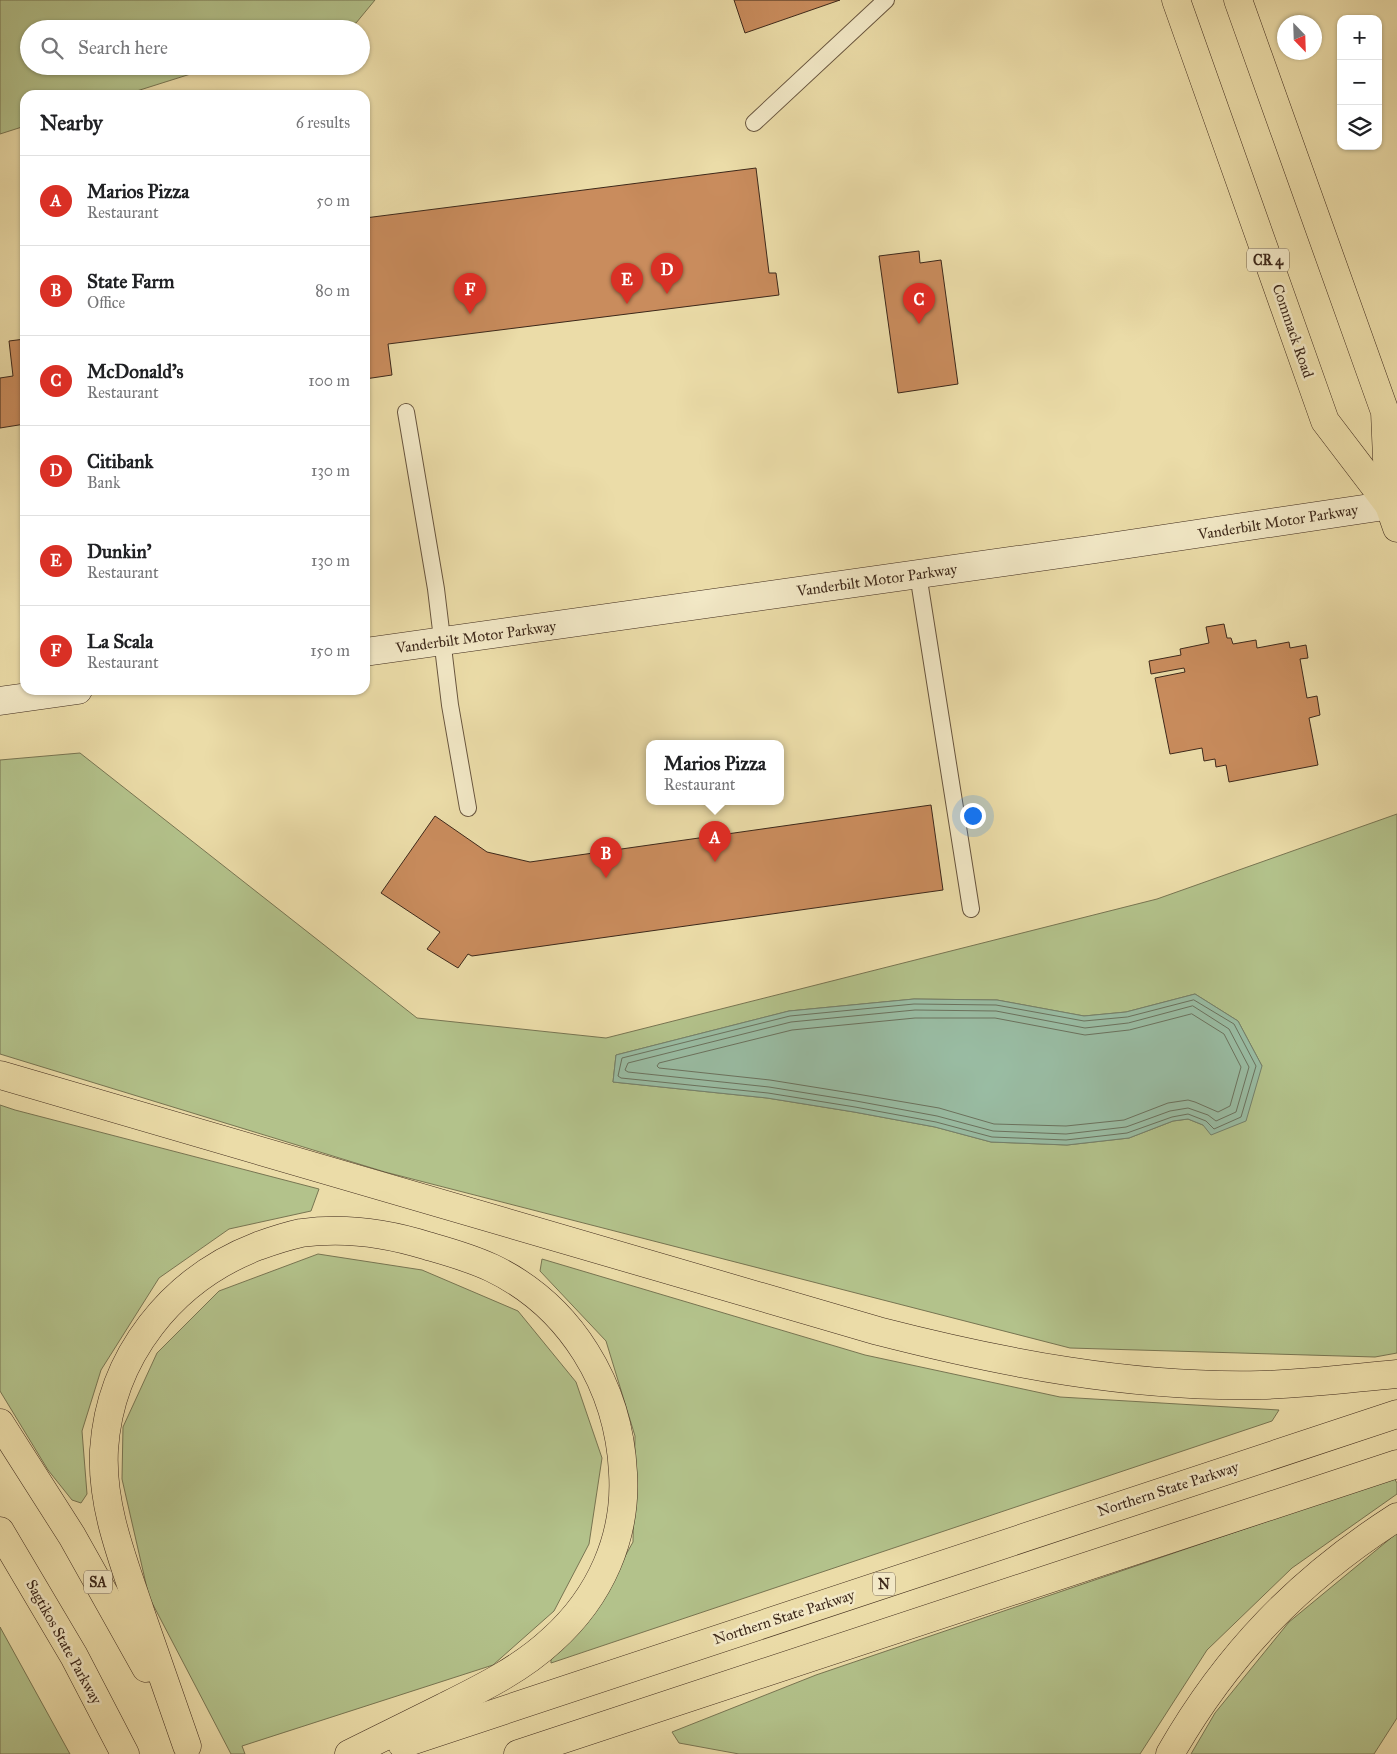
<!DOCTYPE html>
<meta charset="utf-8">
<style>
body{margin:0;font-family:"IM FELL Great Primer",serif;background:#f2f2f2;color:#202124}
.controls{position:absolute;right:15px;top:15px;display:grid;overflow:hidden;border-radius:10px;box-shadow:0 1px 4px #0004}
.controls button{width:45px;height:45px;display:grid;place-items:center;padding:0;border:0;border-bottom:1px solid #e0e0e0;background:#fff;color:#202124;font:25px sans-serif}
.compass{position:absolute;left:1277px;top:15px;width:45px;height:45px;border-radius:50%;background:#fff;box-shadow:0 1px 4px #0004;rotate:157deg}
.you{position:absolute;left:972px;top:815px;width:18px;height:18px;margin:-12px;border:4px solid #fff;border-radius:50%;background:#1a73e8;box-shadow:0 0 0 8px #1a73e833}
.badge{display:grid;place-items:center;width:32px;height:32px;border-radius:50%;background:#d93025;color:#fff;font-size:16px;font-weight:700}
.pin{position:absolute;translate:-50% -41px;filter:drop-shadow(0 1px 2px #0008)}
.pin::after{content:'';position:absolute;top:26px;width:18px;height:15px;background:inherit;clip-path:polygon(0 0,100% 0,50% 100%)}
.popup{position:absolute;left:646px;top:740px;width:138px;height:65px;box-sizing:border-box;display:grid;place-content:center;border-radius:10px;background:#fff;filter:drop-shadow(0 1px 4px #0005);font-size:16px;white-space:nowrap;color:#757577}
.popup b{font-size:19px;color:#202124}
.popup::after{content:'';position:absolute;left:50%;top:100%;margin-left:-10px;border:10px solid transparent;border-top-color:#fff}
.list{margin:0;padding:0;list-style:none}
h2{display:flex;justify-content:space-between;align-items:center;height:65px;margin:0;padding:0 20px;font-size:21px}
h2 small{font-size:16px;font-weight:400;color:#757577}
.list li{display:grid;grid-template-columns:32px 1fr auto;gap:15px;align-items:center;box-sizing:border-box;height:90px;padding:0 20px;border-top:1px solid #e0e0e0}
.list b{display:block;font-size:19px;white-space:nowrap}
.list p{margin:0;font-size:16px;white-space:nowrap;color:#757577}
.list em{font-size:16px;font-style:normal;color:#757577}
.icon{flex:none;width:28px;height:28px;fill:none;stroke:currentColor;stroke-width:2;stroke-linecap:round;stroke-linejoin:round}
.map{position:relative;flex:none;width:1397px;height:1754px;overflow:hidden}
.search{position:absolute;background:#fff;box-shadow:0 1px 4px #0004;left:20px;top:20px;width:350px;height:55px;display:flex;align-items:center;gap:12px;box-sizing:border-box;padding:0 18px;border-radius:28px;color:#757577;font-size:19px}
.panel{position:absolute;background:#fff;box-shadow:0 1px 4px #0004;left:20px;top:90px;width:350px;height:605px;border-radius:15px}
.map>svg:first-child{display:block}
.green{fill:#b3c28b;stroke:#787552;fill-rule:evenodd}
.water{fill:#99bca3;stroke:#74816c}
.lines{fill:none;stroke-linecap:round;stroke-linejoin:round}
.shore{stroke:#6b725e;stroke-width:1}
.building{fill:#c98c5d;stroke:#3d281a}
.lane-casing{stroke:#68553e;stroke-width:18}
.secondary-casing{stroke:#3d281a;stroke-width:29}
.primary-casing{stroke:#3d281a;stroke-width:29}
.highway-casing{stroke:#3d281a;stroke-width:29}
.lane{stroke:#f2e8c6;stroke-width:16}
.secondary{stroke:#f2e8c6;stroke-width:28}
.primary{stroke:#ebdca8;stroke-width:28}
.highway{stroke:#ebdca8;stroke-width:28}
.labels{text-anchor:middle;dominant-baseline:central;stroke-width:5;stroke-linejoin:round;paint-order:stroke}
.shield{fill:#f2e8c6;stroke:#73624e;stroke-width:1}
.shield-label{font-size:14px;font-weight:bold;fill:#3d281a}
.street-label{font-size:15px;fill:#3d281a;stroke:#f2e8c6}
</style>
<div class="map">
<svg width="1397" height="1754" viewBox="0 0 1397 1754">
<rect width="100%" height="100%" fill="#ebdca8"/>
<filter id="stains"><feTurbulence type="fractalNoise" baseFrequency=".004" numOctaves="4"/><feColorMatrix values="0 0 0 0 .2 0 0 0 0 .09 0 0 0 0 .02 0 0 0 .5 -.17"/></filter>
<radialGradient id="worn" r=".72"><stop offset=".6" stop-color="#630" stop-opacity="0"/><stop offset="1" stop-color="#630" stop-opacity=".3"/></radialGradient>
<!-- green -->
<g class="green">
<polygon points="0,0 375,0 356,23 336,29 29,29 29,66 216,66 124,95 25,95 25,126 0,134"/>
<path d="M80 753 417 1018 606 1038 1157 899 1397 814V1353L1375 1357 1070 1348 385 1172 0 1054V760ZM1195 994 1238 1021 1262 1066 1203 1125 1188 1119 1173 1121 1129 1138 1067 1145 991 1142 935 1127 854 1112 767 1098 613 1082 616 1055 789 1011 914 999 997 1000 1084 1016 1126 1012Z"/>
<polygon points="0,1105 15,1110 319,1189 311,1211 229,1229 159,1278 101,1370 82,1431 87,1494 81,1503 72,1500 48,1470 0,1391"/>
<polygon points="318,1254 422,1270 518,1311 576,1382 602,1458 589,1544 554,1611 493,1665 242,1746 245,1754 231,1754 149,1597 122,1479 123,1427 157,1353 219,1291"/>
<polygon points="542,1259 865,1355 1060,1397 1279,1410 1272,1421 551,1663 551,1652 590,1619 633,1542 635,1436 606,1341 540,1271"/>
<polygon points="1394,1478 1397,1483 1397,1494 1292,1568 1207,1650 1140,1754 739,1754 679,1743 672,1732 816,1675"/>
<polygon points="1397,1533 1397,1718 1374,1754 1191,1754 1215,1713 1289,1622"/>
<polygon points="0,1627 70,1754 0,1754"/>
</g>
<!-- water -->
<polygon class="water" points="1195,994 1238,1021 1262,1066 1246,1121 1211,1135 1203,1125 1188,1119 1173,1121 1129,1138 1067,1145 991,1142 935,1127 854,1112 767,1098 613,1082 616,1055 789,1011 914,999 997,1000 1084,1016 1126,1012"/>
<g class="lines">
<!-- shore -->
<g class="shore">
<polygon points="1194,1000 1234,1024 1256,1066 1241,1117 1214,1129 1206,1121 1188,1114 1172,1117 1127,1133 1066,1140 992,1137 936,1122 855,1107 768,1093 621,1078 618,1076 622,1058 790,1016 914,1004 996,1005 1084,1021 1127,1017"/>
<polygon points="1193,1006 1229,1029 1249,1067 1236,1112 1216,1121 1208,1115 1188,1108 1170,1111 1126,1127 1066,1134 993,1131 937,1116 856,1101 769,1087 628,1072 625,1070 628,1063 791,1022 915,1010 996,1011 1085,1028 1128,1023"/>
<polygon points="1192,1014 1224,1034 1241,1067 1230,1106 1218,1112 1195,1102 1188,1100 1168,1103 1124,1120 1066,1126 994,1124 939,1108 857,1094 770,1080 659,1068 657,1066 659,1063 792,1030 915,1018 995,1018 1085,1035 1129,1030"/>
</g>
</g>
<!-- building -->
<g class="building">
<polygon points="734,0 840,0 745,33"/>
<polygon points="756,168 769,273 776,273 779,295 388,344 392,375 365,379 365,218"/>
<polygon points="919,251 920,263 941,260 958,384 898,393 879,256"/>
<polygon points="25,339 25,424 0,428 0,378 13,376 9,341"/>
<polygon points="1224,624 1227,638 1231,638 1233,644 1256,640 1257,648 1289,642 1290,648 1306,645 1308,658 1300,659 1307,698 1317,696 1320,715 1309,718 1318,765 1229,782 1226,765 1216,767 1215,759 1204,761 1202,748 1170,754 1155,678 1185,672 1184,668 1151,674 1149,661 1181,655 1180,649 1209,643 1206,627"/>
<polygon points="931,805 943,890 472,956 468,954 458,968 427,949 440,932 381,893 435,816 487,852 530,862"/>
</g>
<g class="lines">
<defs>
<g id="lane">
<polyline points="754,123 886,0"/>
<polyline points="406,412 436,589 450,705 468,808"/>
<polyline points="918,574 971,909"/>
</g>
<g id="secondary">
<polyline points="365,652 1096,549 1397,504"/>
<polyline points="0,701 78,690"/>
</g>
<g id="primary">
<polyline points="1176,0 1325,421 1389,505"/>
<polyline points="1238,0 1385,412 1389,505 1397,528"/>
</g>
<g id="highway">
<path d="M0 1075 878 1331C1003 1363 1131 1388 1261 1385 1306 1384 1352 1378 1397 1374"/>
<polyline points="0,1423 72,1536 146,1668"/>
<polyline points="0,1531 74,1656 125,1754"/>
<polyline points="402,1744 1397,1414"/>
<path d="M187 1746C171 1701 156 1656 140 1611 123 1560 101 1506 104 1450 110 1356 172 1279 258 1246 272 1241 287 1236 301 1233 344 1227 387 1233 428 1246 449 1252 471 1258 492 1268 571 1306 619 1386 623 1473 627 1537 600 1597 552 1640 521 1669 482 1688 444 1707 412 1723 381 1738 349 1754"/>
<polyline points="518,1754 1397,1464"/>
<path d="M1170 1754C1227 1654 1300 1579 1397 1517"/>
</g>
</defs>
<!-- lane casing -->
<use href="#lane" class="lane-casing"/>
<!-- secondary casing -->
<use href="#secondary" class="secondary-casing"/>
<!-- primary casing -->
<use href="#primary" class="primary-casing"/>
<!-- highway casing -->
<use href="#highway" class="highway-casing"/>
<!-- lane -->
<use href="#lane" class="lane"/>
<!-- secondary -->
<use href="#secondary" class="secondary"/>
<!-- primary -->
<use href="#primary" class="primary"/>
<!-- highway -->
<use href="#highway" class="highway"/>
</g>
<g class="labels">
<!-- shield labels -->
<g class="shield">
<rect x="1247" y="248.5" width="42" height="23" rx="4"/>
<rect x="84" y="1570.5" width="28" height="23" rx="4"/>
<rect x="873" y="1572.5" width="22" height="23" rx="4"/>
</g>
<g class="shield-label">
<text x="1268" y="260">CR 4</text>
<text x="98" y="1582">SA</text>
<text x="884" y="1584">N</text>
</g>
<!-- street labels -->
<g class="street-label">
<text transform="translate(1293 331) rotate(71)">Commack Road</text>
<text transform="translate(1278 522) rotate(-9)">Vanderbilt Motor Parkway</text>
<text transform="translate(877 580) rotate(-8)">Vanderbilt Motor Parkway</text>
<text transform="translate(476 637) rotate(-8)">Vanderbilt Motor Parkway</text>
<text transform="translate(1168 1489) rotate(-18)">Northern State Parkway</text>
<text transform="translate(784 1617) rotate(-18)">Northern State Parkway</text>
<text transform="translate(64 1642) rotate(61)">Sagtikos State Parkway</text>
</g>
</g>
<rect width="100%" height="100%" filter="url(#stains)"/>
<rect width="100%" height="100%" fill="url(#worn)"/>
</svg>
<div class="controls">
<button>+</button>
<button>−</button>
<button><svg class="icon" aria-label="layers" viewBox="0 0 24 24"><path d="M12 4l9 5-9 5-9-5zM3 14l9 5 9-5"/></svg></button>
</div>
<svg class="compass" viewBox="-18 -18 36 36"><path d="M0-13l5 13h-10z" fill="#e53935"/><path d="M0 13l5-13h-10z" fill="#757577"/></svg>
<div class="you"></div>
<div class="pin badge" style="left:715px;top:862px">A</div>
<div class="popup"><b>Marios Pizza</b>Restaurant</div>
<div class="pin badge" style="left:606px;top:878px">B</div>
<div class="pin badge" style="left:919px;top:324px">C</div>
<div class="pin badge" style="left:667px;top:294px">D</div>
<div class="pin badge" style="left:627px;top:304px">E</div>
<div class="pin badge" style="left:470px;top:314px">F</div>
<div class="search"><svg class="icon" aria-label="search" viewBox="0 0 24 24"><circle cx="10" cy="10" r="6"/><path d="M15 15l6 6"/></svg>Search here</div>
<section class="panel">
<h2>Nearby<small>6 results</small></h2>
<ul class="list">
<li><span class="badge">A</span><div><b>Marios Pizza</b><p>Restaurant</p></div><em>50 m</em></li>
<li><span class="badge">B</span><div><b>State Farm</b><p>Office</p></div><em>80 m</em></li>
<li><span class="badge">C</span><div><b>McDonald's</b><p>Restaurant</p></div><em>100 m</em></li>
<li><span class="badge">D</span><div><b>Citibank</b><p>Bank</p></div><em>130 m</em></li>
<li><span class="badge">E</span><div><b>Dunkin'</b><p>Restaurant</p></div><em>130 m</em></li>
<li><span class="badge">F</span><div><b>La Scala</b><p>Restaurant</p></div><em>150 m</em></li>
</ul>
</section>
</div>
